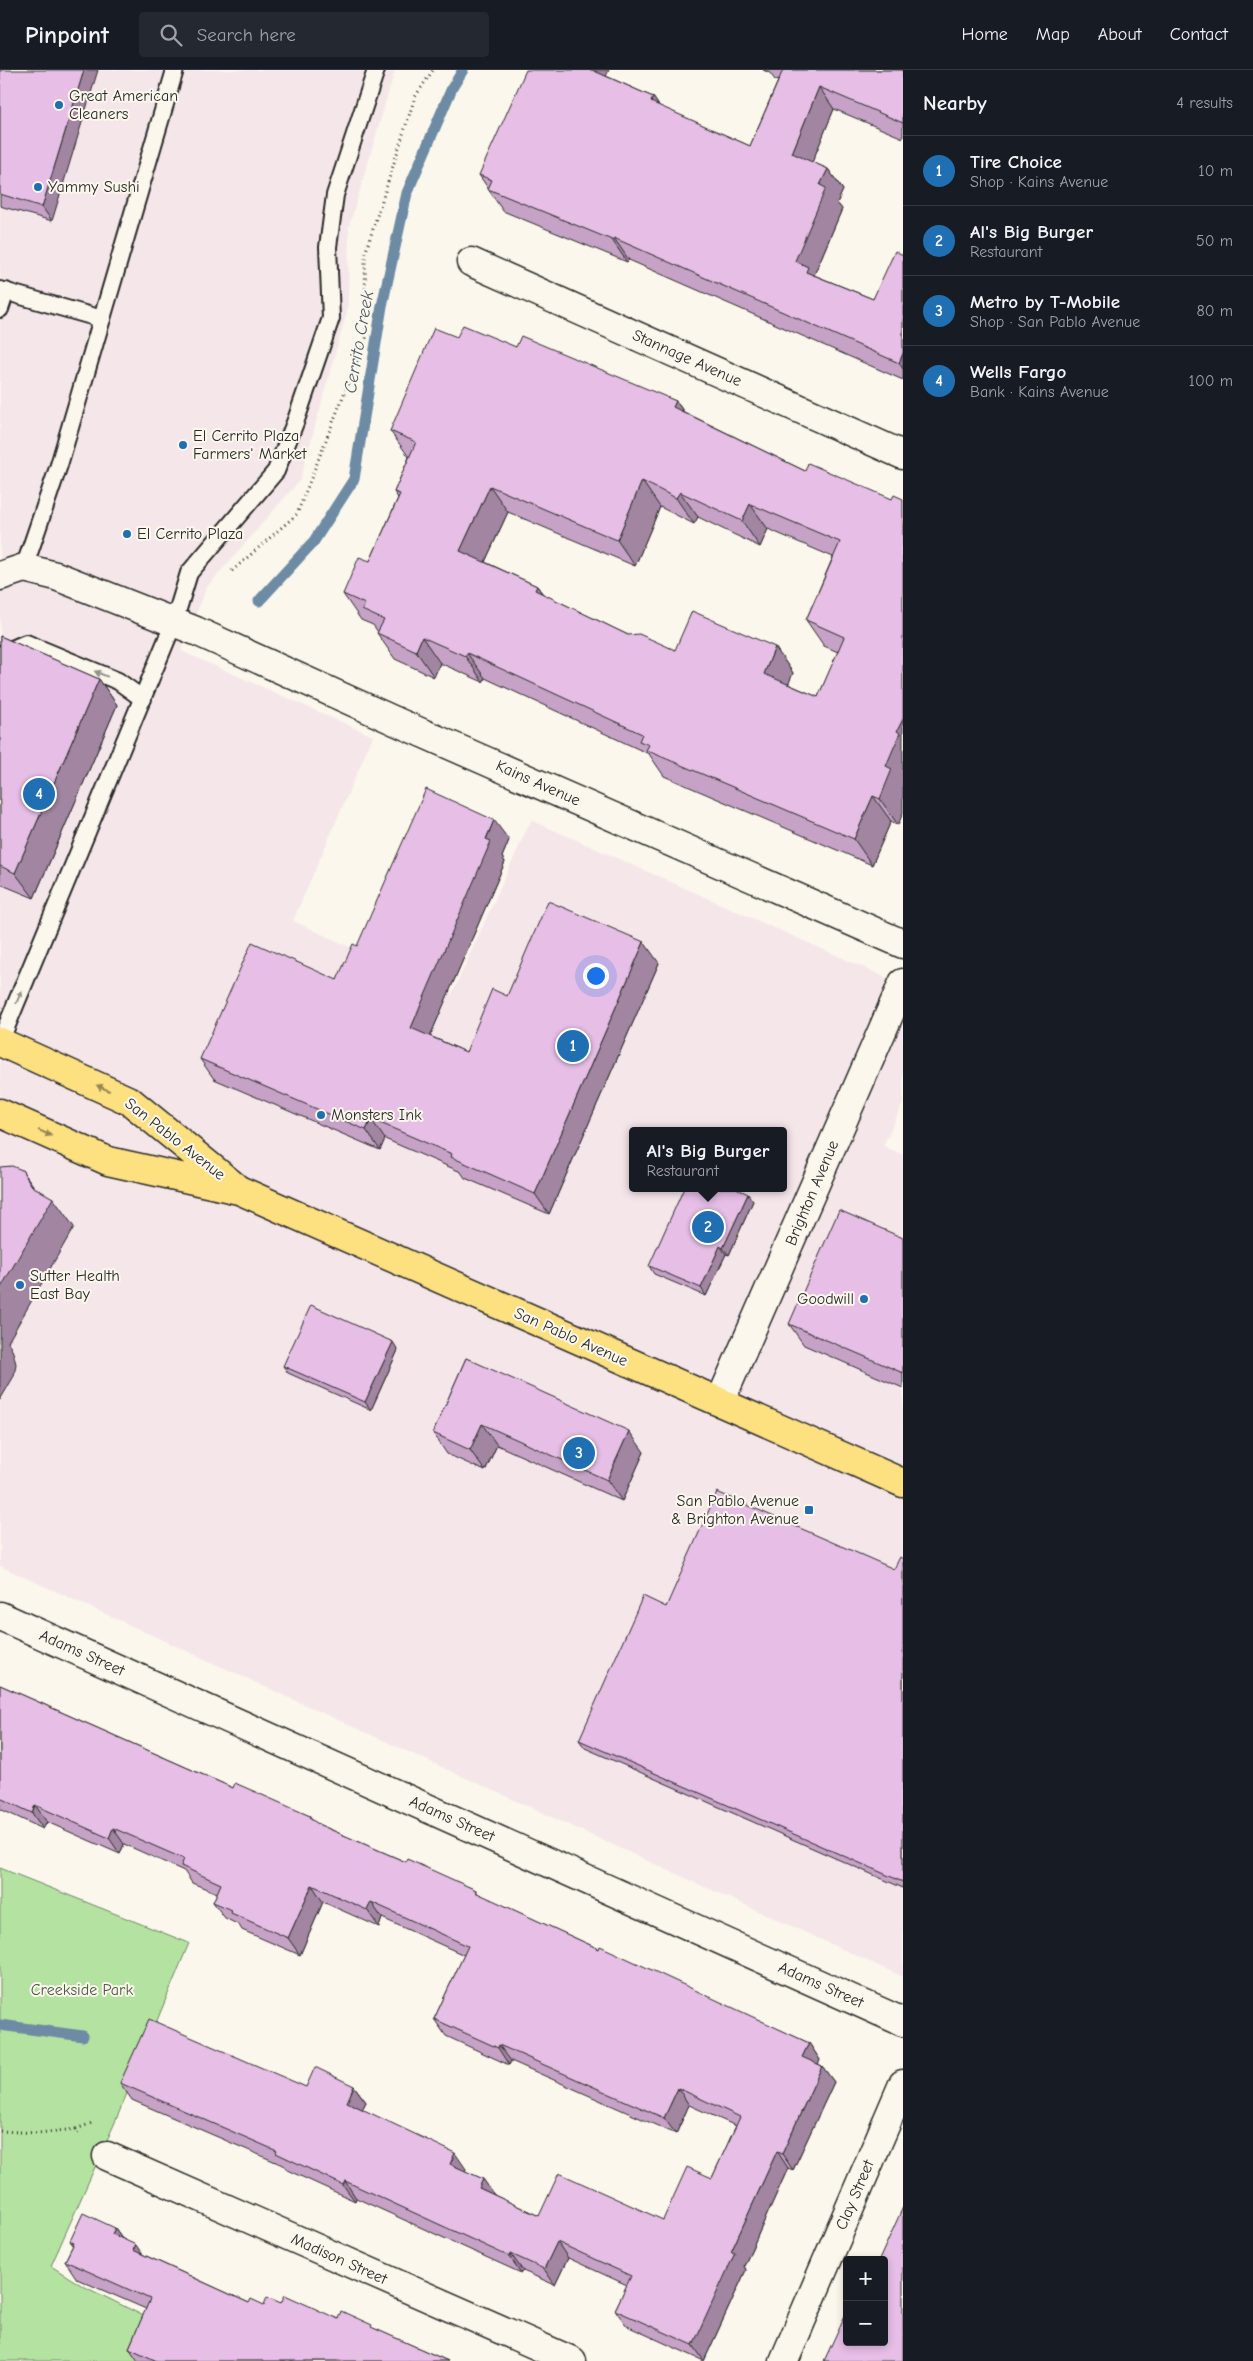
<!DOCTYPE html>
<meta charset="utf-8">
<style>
body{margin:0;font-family:"Comic Neue",sans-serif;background:#242831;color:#f1f3f6}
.controls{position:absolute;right:15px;bottom:15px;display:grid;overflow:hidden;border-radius:5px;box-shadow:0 2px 8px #0003}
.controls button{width:45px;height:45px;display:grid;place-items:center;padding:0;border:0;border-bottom:1px solid #363941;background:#171b24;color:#f1f3f6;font:25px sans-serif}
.you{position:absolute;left:595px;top:905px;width:18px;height:18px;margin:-12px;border:4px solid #fff;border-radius:50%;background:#1a73e8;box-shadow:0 0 0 8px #1a73e833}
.badge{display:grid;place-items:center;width:32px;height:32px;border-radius:50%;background:#1f6fb2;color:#fff;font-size:16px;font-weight:700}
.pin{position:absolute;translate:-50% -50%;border:2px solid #fff;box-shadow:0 1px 5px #0006}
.popup{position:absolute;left:629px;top:1057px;width:158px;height:65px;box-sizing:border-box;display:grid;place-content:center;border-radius:5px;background:#171b24;filter:drop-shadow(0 1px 4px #0005);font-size:16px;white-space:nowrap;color:#9ea1a6}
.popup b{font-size:19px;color:#f1f3f6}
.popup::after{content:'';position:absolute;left:50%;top:100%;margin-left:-10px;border:10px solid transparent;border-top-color:#171b24}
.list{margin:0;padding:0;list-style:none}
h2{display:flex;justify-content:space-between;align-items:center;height:65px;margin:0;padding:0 20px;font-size:21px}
h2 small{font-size:16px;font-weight:400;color:#9ea1a6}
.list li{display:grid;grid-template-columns:32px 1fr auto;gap:15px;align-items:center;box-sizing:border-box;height:70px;padding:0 20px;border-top:1px solid #363941}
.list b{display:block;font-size:19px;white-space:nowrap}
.list p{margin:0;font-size:16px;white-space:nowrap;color:#9ea1a6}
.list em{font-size:16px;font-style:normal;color:#9ea1a6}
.icon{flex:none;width:28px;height:28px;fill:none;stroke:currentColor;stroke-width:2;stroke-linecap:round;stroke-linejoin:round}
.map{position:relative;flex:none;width:903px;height:2291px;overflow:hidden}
header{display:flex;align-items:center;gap:30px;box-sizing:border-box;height:70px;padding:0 25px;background:#171b24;border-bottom:1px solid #363941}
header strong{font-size:24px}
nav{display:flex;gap:28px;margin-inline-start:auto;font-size:18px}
.search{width:350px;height:45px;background:#242831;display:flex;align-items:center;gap:12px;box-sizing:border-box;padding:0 18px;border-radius:5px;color:#9ea1a6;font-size:19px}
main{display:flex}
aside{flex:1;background:#171b24}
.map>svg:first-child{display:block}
.built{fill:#f5e6ea;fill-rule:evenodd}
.green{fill:#b4e2a0;stroke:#708666}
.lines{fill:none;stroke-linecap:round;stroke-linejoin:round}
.stream{stroke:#6d8ba4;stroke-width:11}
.service-casing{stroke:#2b2b2b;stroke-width:20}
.minor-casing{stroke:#2b2b2b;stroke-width:31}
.primary-casing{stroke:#2b2b2b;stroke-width:31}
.path{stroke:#2b2b2b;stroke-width:3;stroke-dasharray:1 4;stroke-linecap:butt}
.service{stroke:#fbf7ec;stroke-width:16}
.minor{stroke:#fbf7ec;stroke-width:28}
.primary{stroke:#fde080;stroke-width:28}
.wall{fill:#c6a3c6;stroke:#2b2b2b;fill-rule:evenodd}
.shaded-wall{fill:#a185a1;stroke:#2b2b2b}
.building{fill:#e6bee6;stroke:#2b2b2b;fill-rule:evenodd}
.oneway{fill:#93918c}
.oneway2{fill:#948656}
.poi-dot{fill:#1f6fb2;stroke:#fbf7ec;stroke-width:2}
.labels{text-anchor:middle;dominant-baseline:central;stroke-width:4;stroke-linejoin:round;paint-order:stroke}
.poi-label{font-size:16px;fill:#2b2b2b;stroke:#fbf7ec;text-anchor:start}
.street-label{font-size:16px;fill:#2b2b2b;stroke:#fbf7ec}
.park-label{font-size:16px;fill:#4d5948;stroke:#fbf7ec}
.water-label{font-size:18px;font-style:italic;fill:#4c5b68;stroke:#fbf7ec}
</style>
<header>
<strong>Pinpoint</strong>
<div class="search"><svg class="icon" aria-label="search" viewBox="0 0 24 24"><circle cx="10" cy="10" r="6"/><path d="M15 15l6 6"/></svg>Search here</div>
<nav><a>Home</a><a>Map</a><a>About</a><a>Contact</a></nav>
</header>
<main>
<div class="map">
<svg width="903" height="2291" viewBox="0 0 903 2291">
<rect width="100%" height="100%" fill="#fbf7ec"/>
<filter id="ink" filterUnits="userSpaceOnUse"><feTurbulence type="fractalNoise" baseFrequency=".02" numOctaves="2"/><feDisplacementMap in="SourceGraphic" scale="10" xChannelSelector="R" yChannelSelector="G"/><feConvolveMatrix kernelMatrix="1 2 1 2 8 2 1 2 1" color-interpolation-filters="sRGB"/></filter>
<g filter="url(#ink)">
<!-- built -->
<path class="built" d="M0 0H395L349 157 348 238 300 410 207 517 181 581 373 666 293 851 452 924 531 750 903 915V1033L883 1076 903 1085V1907L0 1496ZM633 1061H783V1118H633Z"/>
<!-- green -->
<polygon class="green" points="0,1798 189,1873 116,2050 51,2196 81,2215 154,2251 140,2291 0,2291"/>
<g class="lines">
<!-- stream -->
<g class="stream">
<polyline points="259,531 314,471 354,409 382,236 407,123 452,18 463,0"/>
<polyline points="0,1955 83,1966"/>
</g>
<defs>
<g id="service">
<polyline points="0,220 102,249"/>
<polyline points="0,239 6,221"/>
<polyline points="24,498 59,395 175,0"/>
<polyline points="0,589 3,583 26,573 118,611 143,629"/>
<polyline points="0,972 174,552 189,503 276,401 296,350 331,248 328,177 335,125 376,0"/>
</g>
<g id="minor">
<polyline points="471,192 903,385"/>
<polyline points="0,506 24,498 56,506 196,561 404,655 903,874"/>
<polyline points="720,1332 903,913"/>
<polyline points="0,1546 903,1952"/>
<polyline points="107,2086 572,2291"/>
<polyline points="784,2291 903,2014"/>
</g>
<g id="primary">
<polyline points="0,972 130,1031 234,1116"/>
<polyline points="0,1043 108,1091 239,1120 903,1413"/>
</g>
</defs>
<!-- service casing -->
<use href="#service" class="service-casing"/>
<!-- minor casing -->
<use href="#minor" class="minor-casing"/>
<!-- primary casing -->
<use href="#primary" class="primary-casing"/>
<!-- path -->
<g class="path">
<polyline points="232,501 297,444 366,268 365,184 415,27 433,0"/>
<polyline points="76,2059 92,2053"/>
<polyline points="0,2061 38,2063 76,2059 79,2067"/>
</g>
<!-- service -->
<use href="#service" class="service"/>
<!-- minor -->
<use href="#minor" class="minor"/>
<!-- primary -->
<use href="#primary" class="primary"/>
</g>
<!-- wall -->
<g class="wall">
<polygon points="0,0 52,151 0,136"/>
<polygon points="763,0 903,0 903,68 834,39 812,92 828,99 843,120 837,133 842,139 814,205 873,229 903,185 903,310 629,190 627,192 503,141 488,119 488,118 479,105 606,6 653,27 659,36 750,76 778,11 775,10 770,3"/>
<path d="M457 267 516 277 676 331 684 342 805 401 892 429 898 755 891 751 872 795 664 706 649 684 485 608 483 612 440 593 434 607 395 589 377 563 378 562 373 555 361 550 343 524 370 491 398 428 394 422 409 387 390 361ZM660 437 694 454 698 447 760 477 768 459 833 487 806 550 824 576 838 582 818 627 788 614 793 603 775 577 675 580 628 565 543 524 537 516 485 492 508 442 635 496Z"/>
<polygon points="0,566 99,609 117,635 34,828 0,814"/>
<polygon points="509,770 502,787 505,792 430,966 466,982 507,926 659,893 549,1144 465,1108 461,1102 385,1069 380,1080 214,1009 200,989 337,910 357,876"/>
<polygon points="753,1131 729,1185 726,1184 706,1226 654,1204 649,1196"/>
<polygon points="903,1168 903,1318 804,1275 789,1254"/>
<polygon points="398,1280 371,1340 288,1303 283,1296"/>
<polygon points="466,1288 644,1382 622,1431 497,1375 485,1401 447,1384 433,1363"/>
<polygon points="903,1489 903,1818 585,1678 579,1670 666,1537 894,1499"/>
<polygon points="0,1615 233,1718 310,1746 313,1751 320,1755 406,1792 476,1820 478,1824 599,1879 809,1973 820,1990 818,1994 822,1996 834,2012 793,2100 788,2098 744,2196 746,2200 704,2291 627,2256 615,2240 627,2215 568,2188 555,2215 523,2201 521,2203 356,2128 355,2131 287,2100 285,2096 132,2030 120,2013 306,2017 354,2016 366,2032 362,2039 466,2099 465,2101 483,2109 494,2125 539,2146 663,2150 712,2108 736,2056 689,2035 676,2064 511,1991 509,1995 446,1966 434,1949 464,1885 382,1848 379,1857 323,1832 300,1885 242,1860 239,1855 225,1848 213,1832 217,1823 192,1813 184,1801 124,1774 120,1784 47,1752 43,1759 0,1739"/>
<polygon points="115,2158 123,2169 142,2184 249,2233 264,2235 281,2233 375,2259 448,2291 138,2291 129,2278 146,2239 77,2209 65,2191 73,2175 70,2171"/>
</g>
<!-- shaded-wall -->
<g class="shaded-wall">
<polygon points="84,0 98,0 52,151 42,137"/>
<polygon points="587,0 609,0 600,19"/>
<polygon points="819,17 834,39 807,105 792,83"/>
<polygon points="653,27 668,49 651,32"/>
<polygon points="828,99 843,120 837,133 842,139 814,205 824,219 795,191 820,115"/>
<polygon points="614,168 629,190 627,192 612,170"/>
<polygon points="903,283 903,299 899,293"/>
<polygon points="676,331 694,357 673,337"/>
<polygon points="642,411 660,437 635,496 617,470"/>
<polygon points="490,416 508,442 478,507 460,481"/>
<polygon points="680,422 698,447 694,454 676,428"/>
<polygon points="750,434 768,459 760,477 742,451"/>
<polygon points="537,516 555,542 535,520"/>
<polygon points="422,567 440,593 434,607 416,581"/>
<polygon points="775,577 793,603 782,630 764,604"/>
<polygon points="467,583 485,608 483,612 465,586"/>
<polygon points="99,609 117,635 34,828 15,803"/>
<polygon points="903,649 903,743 898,755 880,729 886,696 897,661"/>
<polygon points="873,726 891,751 872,795 854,769"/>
<polygon points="494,750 509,770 502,787 505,792 425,978 411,958"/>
<polygon points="644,872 659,893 549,1144 535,1124"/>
<polygon points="371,1049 385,1069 380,1080 366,1060"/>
<polygon points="22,1100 43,1129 53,1128 74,1157 8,1272 13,1282 16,1294 14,1306 0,1330 0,1219 32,1116"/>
<polygon points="748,1124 753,1131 729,1185 723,1178"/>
<polygon points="720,1176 726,1184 706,1226 701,1218"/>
<polygon points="393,1272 398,1280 371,1340 365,1332"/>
<polygon points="482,1354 497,1375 485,1401 470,1380"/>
<polygon points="629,1361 644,1382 622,1431 607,1410"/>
<polygon points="35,1735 47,1752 43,1759 32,1743"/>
<polygon points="113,1758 124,1774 120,1784 109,1768"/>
<polygon points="312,1815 323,1832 300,1885 288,1868"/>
<polygon points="371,1832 382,1848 379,1857 367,1840"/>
<polygon points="809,1973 820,1990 814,2003 802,1987"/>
<polygon points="499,1975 511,1991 509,1995 498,1978"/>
<polygon points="822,1996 834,2012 793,2100 782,2084"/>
<polygon points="354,2016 366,2032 358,2048 347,2032"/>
<polygon points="678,2018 689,2035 676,2064 664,2048"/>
<polygon points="777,2081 788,2098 744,2196 746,2200 704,2291 693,2275 731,2182"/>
<polygon points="455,2083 466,2099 461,2111 450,2094"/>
<polygon points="483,2109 495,2126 479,2118"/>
<polygon points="345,2111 356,2128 355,2131 343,2115"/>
<polygon points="115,2158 127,2175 112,2164"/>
<polygon points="557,2172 568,2188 555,2215 544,2199"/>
<polygon points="136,2175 148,2192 133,2180"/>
<polygon points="511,2184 523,2201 521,2203 510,2187"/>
</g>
<!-- building -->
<g class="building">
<polygon points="0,0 84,0 42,137 0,124"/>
<polygon points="526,0 592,0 653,27 651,32 750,76 783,0 903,0 903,53 819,17 792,83 828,99 820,115 826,118 795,191 808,197 806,202 873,229 895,181 903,185 903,283 899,293 614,168 612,170 488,119 492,110 479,105"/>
<path d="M463 255 516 277 521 266 676 331 673 337 805 401 808 393 892 429 894 425 903 429V649L897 661 900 663 886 696 892 699 880 729 873 726 854 769 646 680 649 675 639 671 642 664 467 583 465 586 422 567 416 581 377 563 384 550 362 540 365 534 343 524 359 487 370 491 400 424 394 422 416 372 390 361 434 258 457 267ZM642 411 676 428 680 422 742 451 750 434 840 472 806 550 844 567 818 627 764 604 775 577 692 541 675 580 639 564 628 565 535 520 537 516 460 481 490 416 617 470Z"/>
<polygon points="0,566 99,609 15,803 0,796"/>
<polygon points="426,719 494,750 486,769 491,771 411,958 466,982 492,919 507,926 548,831 644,872 535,1124 451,1087 452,1084 371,1049 366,1060 200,989 252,872 337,910 353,874 357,876"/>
<polygon points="12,1096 22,1100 32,1116 53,1128 0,1219 0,1097"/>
<polygon points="684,1118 736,1118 748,1124 723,1178 720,1176 701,1218 649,1196"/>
<polygon points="839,1140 903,1168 903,1303 789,1254"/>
<polygon points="311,1235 393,1272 365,1332 283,1296"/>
<polygon points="466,1288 629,1361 607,1410 482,1354 470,1380 433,1363"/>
<polygon points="717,1422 894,1499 900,1487 903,1489 903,1812 579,1670 643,1526 666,1537"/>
<polygon points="0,1615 233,1718 235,1713 310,1746 309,1748 320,1755 406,1792 407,1789 476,1820 475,1822 599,1879 600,1876 809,1973 802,1987 822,1996 782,2084 777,2081 731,2182 735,2183 693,2275 615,2240 631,2206 557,2172 544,2199 511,2184 510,2187 345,2111 343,2115 276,2083 277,2081 120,2013 149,1949 306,2017 315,1997 354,2016 347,2032 455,2083 450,2094 483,2109 479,2118 539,2146 559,2103 663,2150 687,2097 712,2108 740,2047 678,2018 664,2048 499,1975 498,1978 434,1949 468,1876 371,1832 367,1840 312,1815 288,1868 231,1843 232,1840 213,1832 221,1814 181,1796 184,1789 113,1758 109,1768 35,1735 32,1743 0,1728"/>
<polygon points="903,2137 903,2291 824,2291 847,2241 847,2272 884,2272 884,2190 879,2190"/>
<polygon points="83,2143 115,2158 112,2164 136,2175 133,2180 249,2233 251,2229 264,2235 267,2227 281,2233 285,2225 338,2249 341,2241 372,2255 371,2257 448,2291 157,2291 129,2278 150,2229 65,2191 74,2173 70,2171"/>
</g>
<!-- one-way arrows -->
<defs><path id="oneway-solid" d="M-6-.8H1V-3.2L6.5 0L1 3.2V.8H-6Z" transform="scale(1.25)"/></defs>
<g class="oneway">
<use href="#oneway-solid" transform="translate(101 604) rotate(-157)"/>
<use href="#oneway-solid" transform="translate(19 927) rotate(-67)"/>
</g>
<g class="oneway2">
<use href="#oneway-solid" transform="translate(103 1018) rotate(-156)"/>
<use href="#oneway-solid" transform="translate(45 1063) rotate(24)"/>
</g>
</g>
<!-- markers -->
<g class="poi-dot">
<circle cx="59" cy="35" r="5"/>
<circle cx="38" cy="117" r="5"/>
<circle cx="183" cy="375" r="5"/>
<circle cx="127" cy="464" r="5"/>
<circle cx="321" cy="1045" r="5"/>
<circle cx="20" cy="1215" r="5"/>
<circle cx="864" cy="1229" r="5"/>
<rect x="804" y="1435" width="10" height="10" rx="2.5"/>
</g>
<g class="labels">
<!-- poi labels -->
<g class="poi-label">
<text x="69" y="26">Great American<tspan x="69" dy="18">Cleaners</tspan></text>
<text x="48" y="117">Yammy Sushi</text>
<text x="193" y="366">El Cerrito Plaza<tspan x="193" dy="18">Farmers' Market</tspan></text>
<text x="137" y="464">El Cerrito Plaza</text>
<text x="331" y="1045">Monsters Ink</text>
<text x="30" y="1206">Sutter Health<tspan x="30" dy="18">East Bay</tspan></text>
<text x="854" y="1229" text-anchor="end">Goodwill</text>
<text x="799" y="1431" text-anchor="end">San Pablo Avenue<tspan x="799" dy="18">&amp; Brighton Avenue</tspan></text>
</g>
<!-- street labels -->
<g class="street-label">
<text transform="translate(687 288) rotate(24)">Stannage Avenue</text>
<text transform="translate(538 713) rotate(24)">Kains Avenue</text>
<text transform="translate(175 1069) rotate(38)">San Pablo Avenue</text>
<text transform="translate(812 1123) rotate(-67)">Brighton Avenue</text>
<text transform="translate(571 1267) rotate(24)">San Pablo Avenue</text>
<text transform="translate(82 1583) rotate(24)">Adams Street</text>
<text transform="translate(452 1749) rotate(24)">Adams Street</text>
<text transform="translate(821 1915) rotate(24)">Adams Street</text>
<text transform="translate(855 2125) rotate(-67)">Clay Street</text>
<text transform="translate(339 2189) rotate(24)">Madison Street</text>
</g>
<!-- park labels -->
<g class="park-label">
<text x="82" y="1920">Creekside Park</text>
</g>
<!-- water labels -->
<g class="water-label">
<text transform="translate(359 272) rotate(-80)">Cerrito Creek</text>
</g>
</g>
</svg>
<div class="controls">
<button>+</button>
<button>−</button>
</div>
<div class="you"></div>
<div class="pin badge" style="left:573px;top:976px">1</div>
<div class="pin badge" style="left:708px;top:1157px">2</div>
<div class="popup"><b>Al's Big Burger</b>Restaurant</div>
<div class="pin badge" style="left:579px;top:1383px">3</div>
<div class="pin badge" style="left:39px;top:724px">4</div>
</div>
<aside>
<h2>Nearby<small>4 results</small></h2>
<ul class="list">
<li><span class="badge">1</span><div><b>Tire Choice</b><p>Shop · Kains Avenue</p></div><em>10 m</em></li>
<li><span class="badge">2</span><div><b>Al's Big Burger</b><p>Restaurant</p></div><em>50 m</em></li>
<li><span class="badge">3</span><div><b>Metro by T-Mobile</b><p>Shop · San Pablo Avenue</p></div><em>80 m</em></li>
<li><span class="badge">4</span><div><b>Wells Fargo</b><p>Bank · Kains Avenue</p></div><em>100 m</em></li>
</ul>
</aside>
</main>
